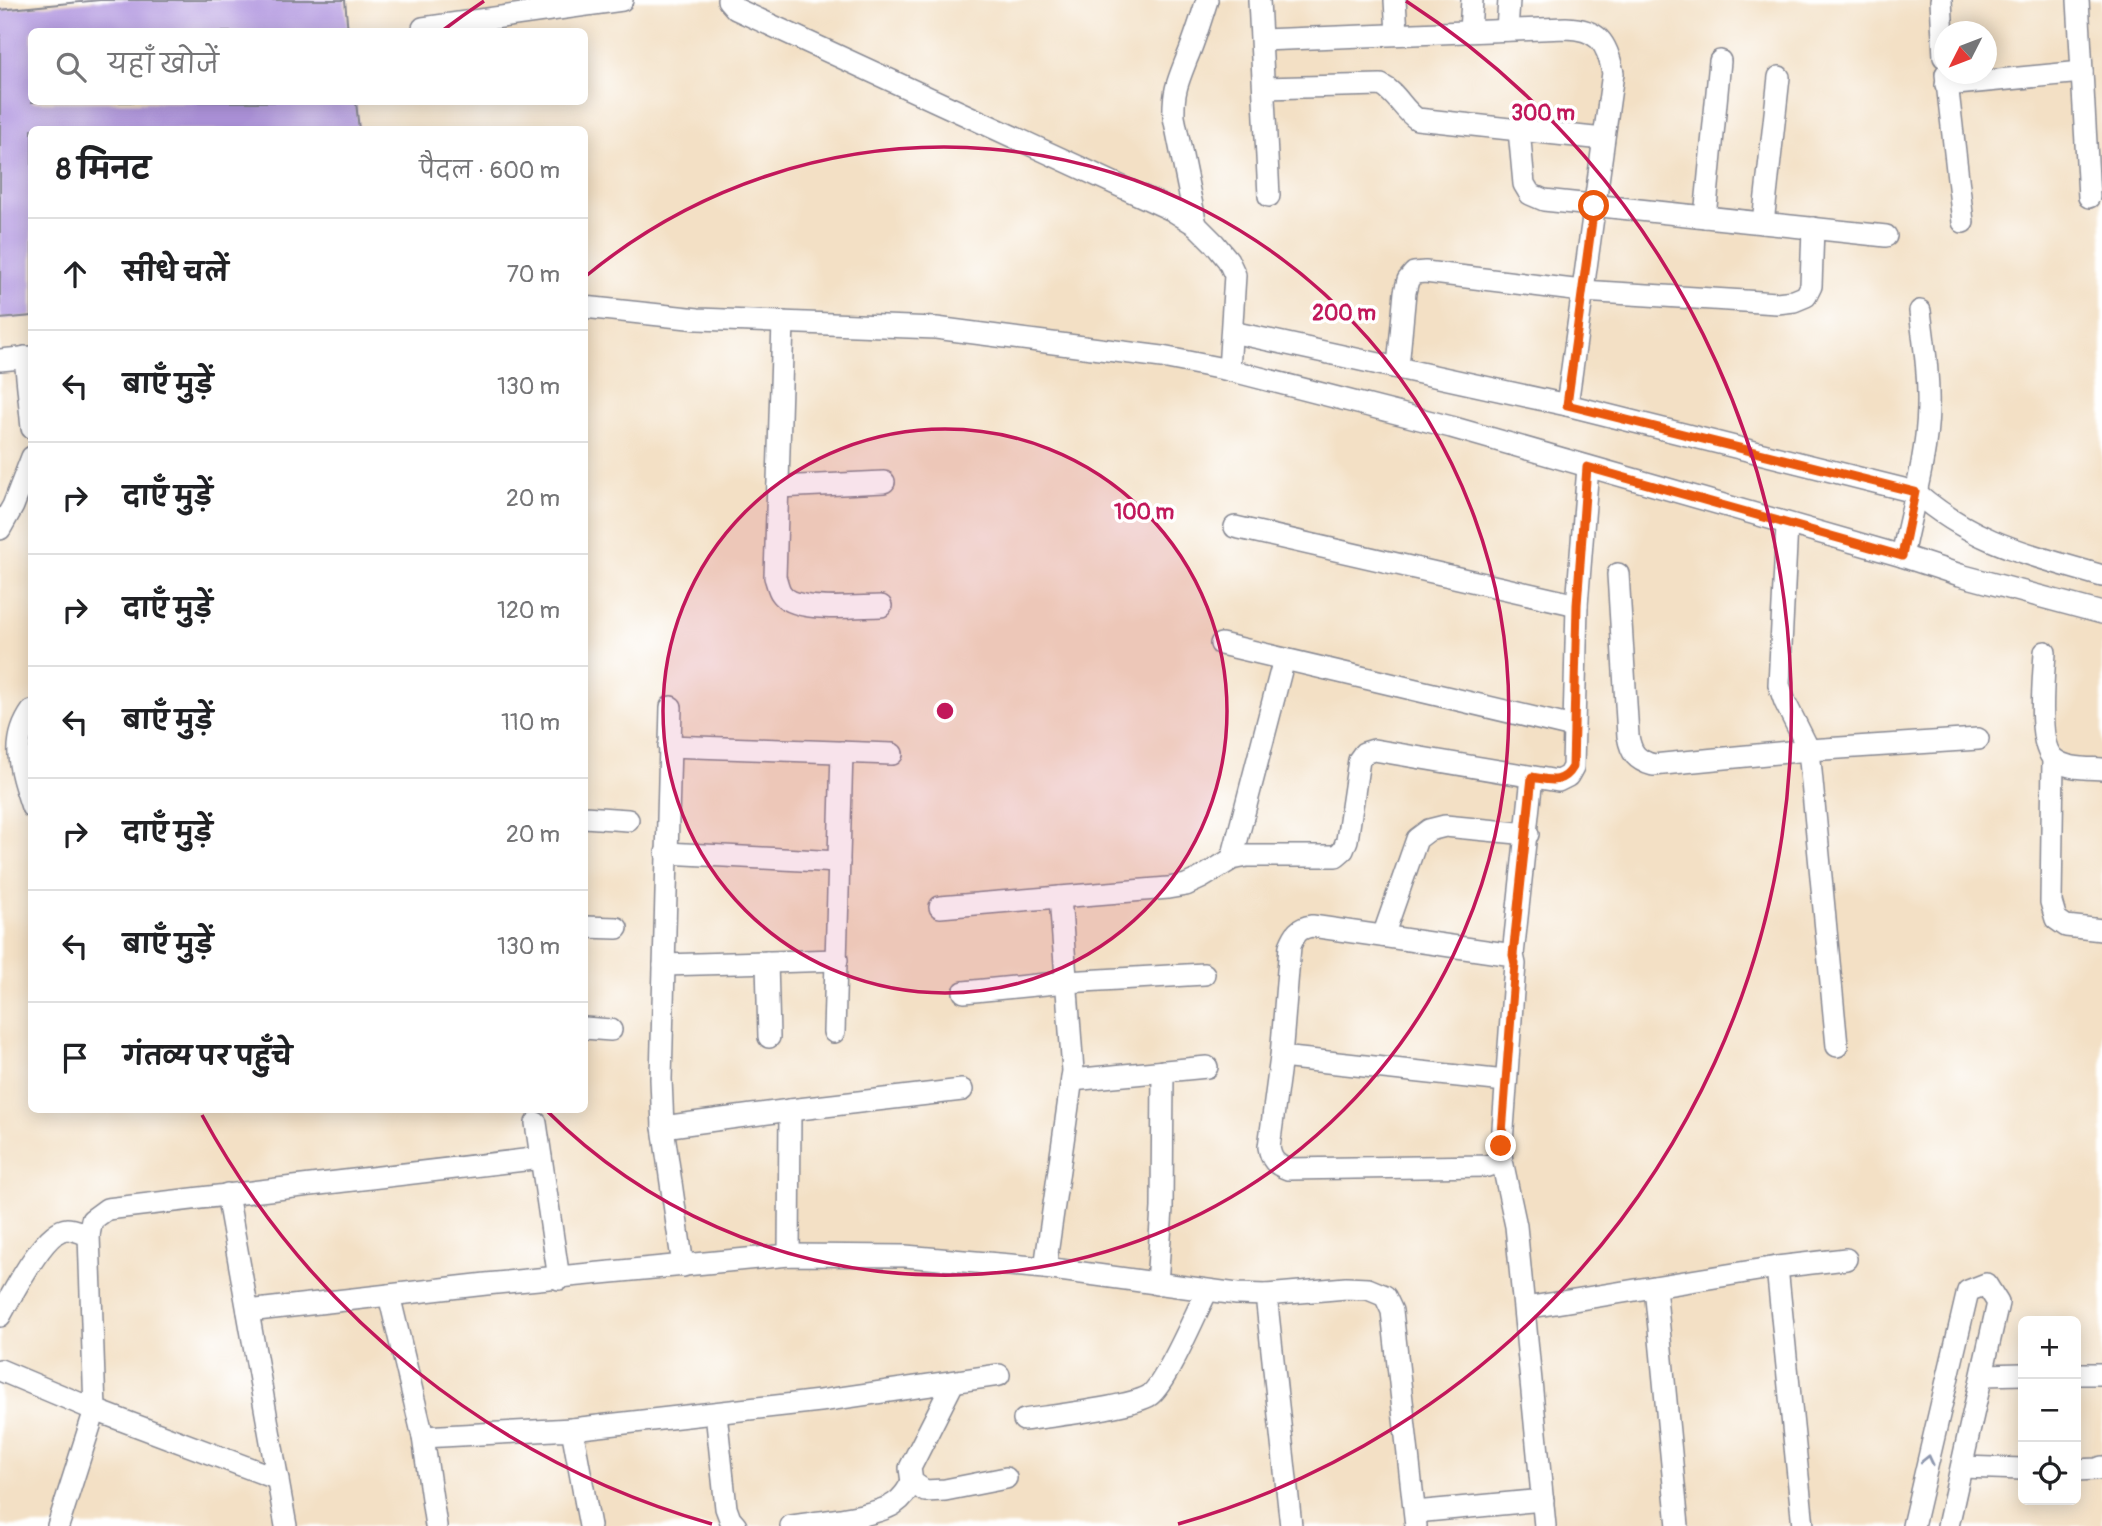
<!DOCTYPE html>
<html lang="hi">
<meta charset="utf-8">
<style>
body{margin:0;font-family:Pangolin,"Playpen Sans Deva",sans-serif;background:#f2f2f2;color:#202124}
.controls{position:absolute;right:21px;bottom:21px;display:grid;overflow:hidden;border-radius:10px;box-shadow:0 4px 18px #0003}
.controls button{width:63px;height:63px;display:grid;place-items:center;padding:0;border:0;border-bottom:2px solid #e0e0e0;background:#fff;color:#202124;font:35px sans-serif}
.compass{position:absolute;left:1934px;top:21px;width:63px;height:63px;border-radius:50%;background:#fff;box-shadow:0 4px 18px #0003;rotate:228deg}
.stop{position:absolute;width:21px;height:21px;margin:-16px;border:5px solid #ea580c;border-radius:50%;background:#fff}
.stop.end{background:#ea580c;border-color:#fff;box-shadow:0 2px 7px #0008}
.list{margin:0;padding:0;list-style:none}
h2{display:flex;justify-content:space-between;align-items:center;height:91px;margin:0;padding:0 28px;font-size:30px}
h2 small{font-size:23px;font-weight:400;color:#757577}
.list li{display:grid;grid-template-columns:46px 1fr auto;gap:21px;align-items:center;box-sizing:border-box;height:112px;padding:0 28px;border-top:2px solid #e0e0e0}
.list b{display:block;font-size:26px;white-space:nowrap}
.list em{font-size:23px;font-style:normal;color:#757577}
.icon{flex:none;width:38px;height:38px;fill:none;stroke:currentColor;stroke-width:2;stroke-linecap:round;stroke-linejoin:round}
.map{position:relative;flex:none;width:2102px;height:1526px;overflow:hidden}
.search{position:absolute;background:#fff;box-shadow:0 4px 18px #0003;left:28px;top:28px;width:560px;height:77px;display:flex;align-items:center;gap:18px;box-sizing:border-box;padding:0 24px;border-radius:10px;color:#757577;font-size:26px}
.panel{position:absolute;background:#fff;box-shadow:0 4px 18px #0003;left:28px;top:126px;width:560px;height:987px;border-radius:10px}
.map>svg:first-child{display:block}
.building{fill:#b196df}
.lines{fill:none;stroke-linecap:round;stroke-linejoin:round}
.minor-casing{stroke:#878892;stroke-width:24}
.minor{stroke:#fff;stroke-width:21}
.oneway{stroke:#8d97ae}
.route{stroke:#ea580c;stroke-width:9}
.ring{fill:none;stroke:#c2185b;stroke-width:3.5}
.centre{fill:#c2185b;stroke:#fff;stroke-width:3.5}
.ring-label{font-size:21px;text-anchor:middle;font-weight:bold;fill:#c2185b;stroke:#fff;stroke-width:7;stroke-linejoin:round;paint-order:stroke}
</style>
<div class="map">
<svg width="2102" height="1526" viewBox="0 0 2102 1526">
<rect width="100%" height="100%" fill="#fff"/>
<filter id="ink" filterUnits="userSpaceOnUse"><feTurbulence type="fractalNoise" baseFrequency=".0143" numOctaves="2"/><feDisplacementMap in="SourceGraphic" scale="14" xChannelSelector="R" yChannelSelector="G"/><feConvolveMatrix kernelMatrix="1 2 1 2 8 2 1 2 1" color-interpolation-filters="sRGB"/></filter>
<filter id="wash" filterUnits="userSpaceOnUse"><feTurbulence type="fractalNoise" baseFrequency=".00686" numOctaves="4" result="noise"/><feDisplacementMap in="SourceGraphic" scale="28" xChannelSelector="R" yChannelSelector="G"/><feGaussianBlur stdDeviation="1.57" result="paint"/><feColorMatrix in="noise" values="0 0 0 0 0 0 0 0 0 0 0 0 0 0 0 0 0 1.4 0 .05"/><feComposite in="paint" operator="in"/></filter>
<g filter="url(#wash)">
<rect width="100%" height="100%" fill="#f3e0c5"/>
<g id="blocks">
<!-- building -->
<polygon class="building" points="100,0 345,0 348,32 32,32 32,102 356,102 359,130 32,130 32,316 0,319 0,10"/>
</g>
</g>
<g filter="url(#ink)">
<use href="#blocks" fill-opacity="0" stroke="#878892" stroke-width="2"/>
<g class="lines">
<defs>
<g id="minor">
<polyline points="728,0 736,9 1172,210 1196,225 1214,243 1228,260 1235,275 1229,370"/>
<polyline points="1259,0 1269,196"/>
<polyline points="1395,0 1397,34"/>
<polyline points="1941,0 1944,57"/>
<polyline points="2078,0 2089,197"/>
<polyline points="423,28 622,0"/>
<polyline points="1507,30 1509,0"/>
<polyline points="1470,31 1472,0"/>
<path d="M1262 40 1566 28C1598 29 1607 42 1613 73L1567 405"/>
<polyline points="1946,74 1963,222"/>
<polyline points="1946,85 2082,72"/>
<path d="M1264 88 1381 85C1397 93 1402 109 1417 119L1603 139"/>
<polyline points="1519,130 1524,184 1530,194 1544,200 1886,236"/>
<polyline points="1705,217 1720,61"/>
<polyline points="1763,223 1779,77"/>
<path d="M1196 225 1174 117C1173 91 1178 81 1187 58 1195 39 1201 19 1207 0"/>
<polyline points="584,307 698,319 936,328 1162,357 1229,370 1451,427 1902,556 1960,575 2102,613"/>
<path d="M783 322 775 577C777 582 778 589 781 593 794 614 858 606 881 606"/>
<path d="M1232 332 1567 405 1915 492C1975 544 2028 554 2102 576"/>
<polyline points="25,357 32,428"/>
<polyline points="0,360 32,357"/>
<polyline points="1398,367 1405,292 1408,280 1414,273 1425,272 1582,291 1777,303 1794,301 1806,296 1811,286 1813,228"/>
<polyline points="778,487 884,482"/>
<polyline points="1787,525 1779,685 1785,702 1809,750 1837,1046"/>
<polyline points="1235,527 1577,605"/>
<polyline points="0,529 13,506 32,457"/>
<path d="M1902 556C1912 507 1927 457 1928 408 1929 375 1924 343 1920 311"/>
<path d="M1618 574 1628 736C1631 753 1636 760 1653 765L1809 750 1978 739"/>
<polyline points="1221,644 1573,727"/>
<path d="M2045 652C2044 675 2036 745 2054 759 2066 769 2087 768 2102 769"/>
<polyline points="671,707 661,1079 663,1127 683,1266"/>
<path d="M32 711C9 743 21 773 32 807"/>
<polyline points="669,746 892,754"/>
<polyline points="2053,759 2051,902 2056,919 2066,926 2102,930"/>
<polyline points="584,817 628,820"/>
<polyline points="666,853 839,862"/>
<polyline points="1232,859 1284,659"/>
<polyline points="940,907 1168,888 1186,885 1201,878 1232,859 1247,856 1336,856 1343,850 1347,840 1359,760 1364,753 1374,750 1558,781 1568,776 1573,767 1577,605 1588,467"/>
<path d="M1312 926 1513 955 1515 964 1501 1156 1496 1163 1487 1166 1288 1169C1276 1165 1271 1160 1269 1147L1281 1057 1290 946C1295 934 1298 928 1312 926Z"/>
<polyline points="584,927 617,928"/>
<polyline points="1383,936 1417,839 1429,830 1445,826 1528,834"/>
<polyline points="1513,955 1532,777"/>
<polyline points="767,962 769,1037"/>
<polyline points="664,965 837,960"/>
<polyline points="964,992 1066,982 1204,974"/>
<polyline points="584,1028 611,1030"/>
<polyline points="834,1032 842,752"/>
<polyline points="1281,1057 1505,1081"/>
<polyline points="1072,1080 1207,1067"/>
<polyline points="536,1123 559,1279"/>
<polyline points="663,1127 790,1110 962,1090"/>
<polyline points="1501,1156 1516,1226 1545,1526"/>
<polyline points="227,1194 286,1526"/>
<polyline points="789,1255 790,1110"/>
<polyline points="1777,1267 1803,1526"/>
<polyline points="1045,1268 1073,1071 1060,897"/>
<polyline points="1157,1284 1162,1208 1163,1071"/>
<polyline points="1655,1287 1678,1526"/>
<polyline points="389,1295 423,1437 572,1429 590,1526"/>
<polyline points="1266,1295 1291,1526"/>
<polyline points="1525,1308 1777,1267 1846,1259"/>
<polyline points="248,1311 486,1284 789,1255 905,1256 1045,1268 1237,1294 1266,1295 1346,1288 1368,1289 1385,1296 1392,1311 1416,1526"/>
<path d="M0 1316C11 1297 44 1230 67 1229 73 1229 82 1233 89 1235"/>
<polyline points="0,1370 95,1410 278,1479"/>
<polyline points="2076,1374 2102,1374"/>
<polyline points="1983,1375 2023,1374"/>
<polyline points="953,1383 910,1468 912,1482 925,1491 945,1490 1006,1478"/>
<polyline points="716,1413 726,1508 730,1519 736,1526"/>
<path d="M1024 1420C1049 1416 1133 1407 1150 1395 1167 1382 1196 1312 1207 1291"/>
<polyline points="572,1429 820,1401 999,1375"/>
<polyline points="423,1437 436,1526"/>
<polyline points="1962,1467 2023,1469"/>
<polyline points="2076,1470 2097,1469 2102,1467"/>
<polyline points="1415,1512 1543,1500"/>
<polyline points="58,1526 95,1410 89,1235 92,1220 107,1209 541,1158"/>
<path d="M791 1526C817 1522 873 1517 894 1504 903 1498 907 1491 912 1482"/>
<polyline points="1913,1526 1968,1291 1986,1284 1998,1303 1948,1526"/>
</g>
</defs>
<!-- minor casing -->
<use href="#minor" class="minor-casing"/>
<!-- minor -->
<use href="#minor" class="minor"/>
</g>
<!-- one-way arrows -->
<defs><path id="oneway-chevron" d="M-2-3.5L2.5 0L-2 3.5" fill="none" stroke-width="1.6" stroke-linecap="round" stroke-linejoin="round" transform="scale(1.75)"/></defs>
<use class="oneway" href="#oneway-chevron" transform="translate(1928 1460) rotate(-77)"/>
</g>
<g class="lines" filter="url(#ink)">
<!-- route -->
<path class="route" d="M1501 1146 1515 964 1513 955 1532 777C1549 780 1563 785 1573 767L1577 605 1587 467 1902 556 1915 492 1567 405 1594 206"/>
</g>
<!-- distance rings -->
<circle cx="945" cy="711" r="282" fill="#c2185b" fill-opacity=".12"/>
<g class="ring">
<circle cx="945" cy="711" r="282"/>
<path d="M586 276A564 564 0 1 1 546 1110"/>
<path d="M712 1524A846 846 0 0 1 202 1115M442 31A846 846 0 0 1 484 1M1406 1A846 846 0 0 1 1178 1524"/>
</g>
<circle cx="945" cy="711" r="10" class="centre"/>
<g class="ring-label">
<text x="1543" y="120">300 m</text>
<text x="1344" y="320">200 m</text>
<text x="1144" y="519">100 m</text>
</g>
</svg>
<div class="controls">
<button>+</button>
<button>−</button>
<button><svg class="icon" aria-label="locate" viewBox="0 0 24 24"><circle cx="12" cy="12" r="6"/><path d="M12 2v4M12 18v4M2 12h4M18 12h4"/></svg></button>
</div>
<svg class="compass" viewBox="-18 -18 36 36"><path d="M0-13l5 13h-10z" fill="#e53935"/><path d="M0 13l5-13h-10z" fill="#757577"/></svg>
<div class="stop" style="left:1594px;top:206px"></div>
<div class="stop end" style="left:1501px;top:1146px"></div>
<div class="search"><svg class="icon" aria-label="search" viewBox="0 0 24 24"><circle cx="10" cy="10" r="6"/><path d="M15 15l6 6"/></svg>यहाँ खोजें</div>
<section class="panel">
<h2>8 मिनट<small>पैदल · 600 m</small></h2>
<ul class="list">
<li><svg class="icon" aria-label="ahead" viewBox="0 0 24 24"><path d="M12 20V5M6 11l6-6 6 6"/></svg><div><b>सीधे चलें</b></div><em>70 m</em></li>
<li><svg class="icon" aria-label="left" viewBox="0 0 24 24"><path d="M17 20v-9H6M10 6l-5 5 5 5"/></svg><div><b>बाएँ मुड़ें</b></div><em>130 m</em></li>
<li><svg class="icon" aria-label="right" viewBox="0 0 24 24"><path d="M7 20v-9h11M14 6l5 5-5 5"/></svg><div><b>दाएँ मुड़ें</b></div><em>20 m</em></li>
<li><svg class="icon" aria-label="right" viewBox="0 0 24 24"><path d="M7 20v-9h11M14 6l5 5-5 5"/></svg><div><b>दाएँ मुड़ें</b></div><em>120 m</em></li>
<li><svg class="icon" aria-label="left" viewBox="0 0 24 24"><path d="M17 20v-9H6M10 6l-5 5 5 5"/></svg><div><b>बाएँ मुड़ें</b></div><em>110 m</em></li>
<li><svg class="icon" aria-label="right" viewBox="0 0 24 24"><path d="M7 20v-9h11M14 6l5 5-5 5"/></svg><div><b>दाएँ मुड़ें</b></div><em>20 m</em></li>
<li><svg class="icon" aria-label="left" viewBox="0 0 24 24"><path d="M17 20v-9H6M10 6l-5 5 5 5"/></svg><div><b>बाएँ मुड़ें</b></div><em>130 m</em></li>
<li><svg class="icon" aria-label="arrive" viewBox="0 0 24 24"><path d="M6 21V4h12l-3 4 3 4H6"/></svg><div><b>गंतव्य पर पहुँचे</b></div></li>
</ul>
</section>
</div>
